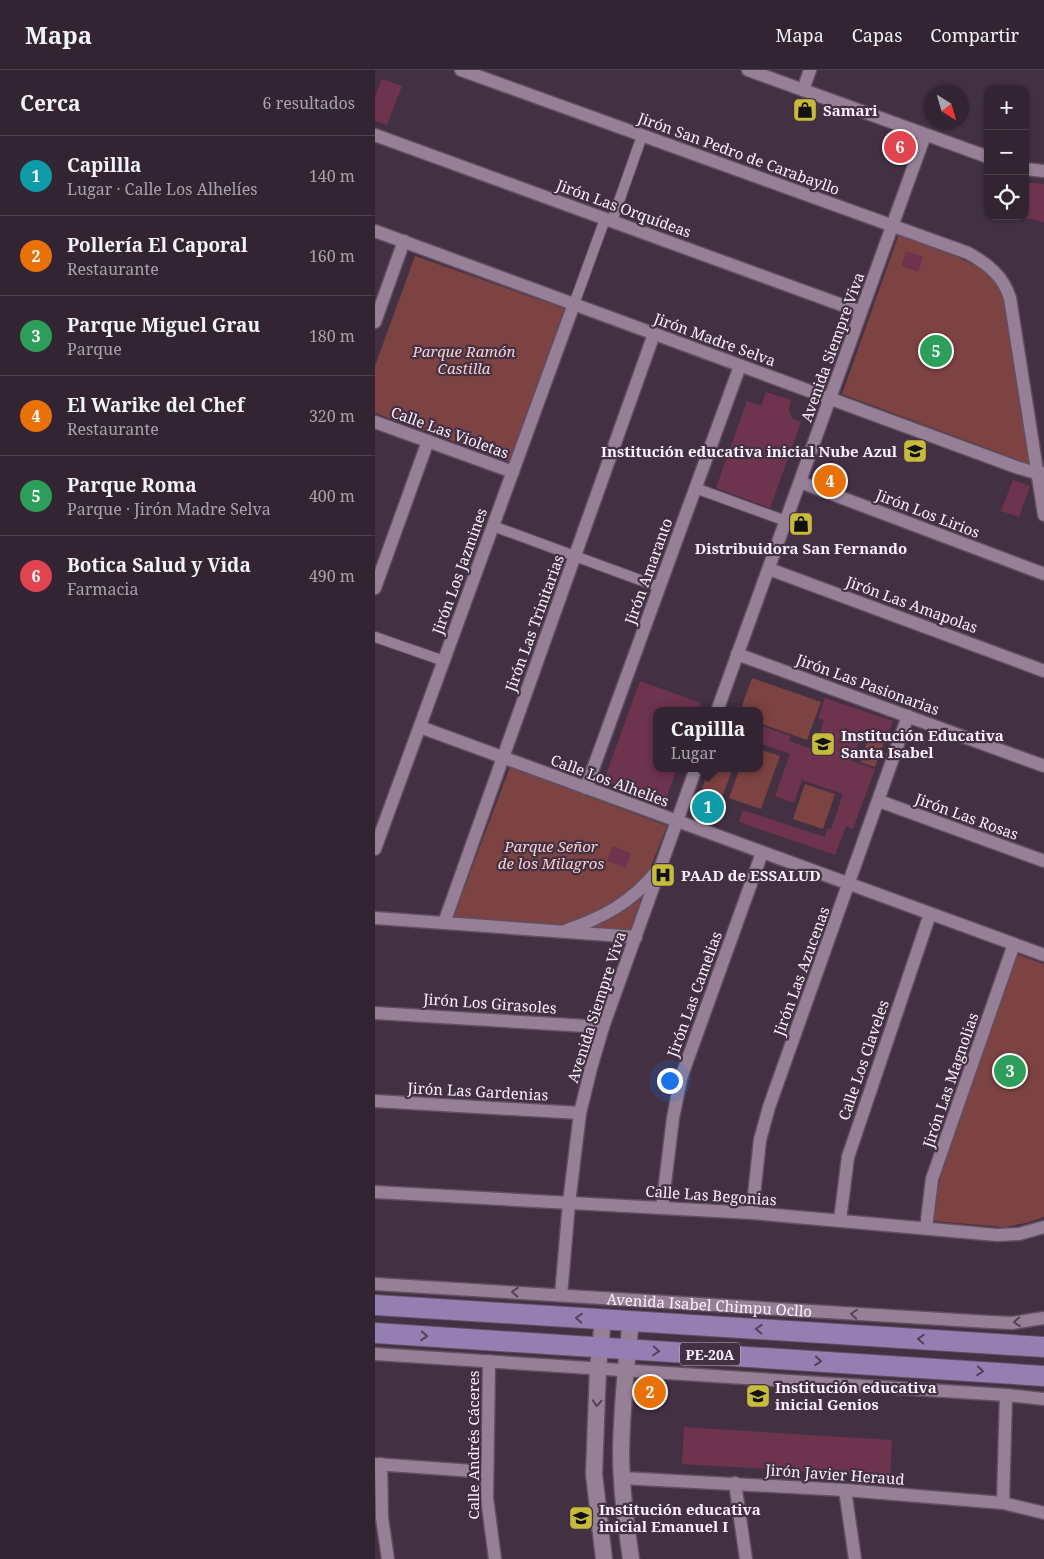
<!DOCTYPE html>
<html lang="es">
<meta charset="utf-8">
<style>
body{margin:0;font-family:"Noto Serif",serif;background:#3d303e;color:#f1f3f6}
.controls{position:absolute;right:15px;top:15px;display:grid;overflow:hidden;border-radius:10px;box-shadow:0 1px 4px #0004}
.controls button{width:45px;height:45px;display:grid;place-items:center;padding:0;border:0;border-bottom:1px solid #4d414d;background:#322432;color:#f1f3f6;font:25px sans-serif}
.compass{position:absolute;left:549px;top:15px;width:45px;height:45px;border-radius:50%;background:#322432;box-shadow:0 1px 4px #0004;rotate:143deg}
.you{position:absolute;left:294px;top:1010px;width:18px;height:18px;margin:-12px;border:4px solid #fff;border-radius:50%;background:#1a73e8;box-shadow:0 0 0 8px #1a73e833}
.badge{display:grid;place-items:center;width:32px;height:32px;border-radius:50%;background:#8c9099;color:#fff;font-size:16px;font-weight:700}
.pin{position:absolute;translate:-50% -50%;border:2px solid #fff;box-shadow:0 1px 5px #0006}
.popup{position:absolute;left:278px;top:637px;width:110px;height:65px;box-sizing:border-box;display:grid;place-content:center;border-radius:10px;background:#322432;filter:drop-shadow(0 1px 4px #0005);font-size:16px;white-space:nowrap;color:#a8a4ac}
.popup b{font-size:19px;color:#f1f3f6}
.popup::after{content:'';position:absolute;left:50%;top:100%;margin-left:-10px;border:10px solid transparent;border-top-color:#322432}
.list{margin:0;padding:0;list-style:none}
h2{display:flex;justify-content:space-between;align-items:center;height:65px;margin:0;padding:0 20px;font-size:21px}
h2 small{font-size:16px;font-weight:400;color:#a8a4ac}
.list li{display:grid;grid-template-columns:32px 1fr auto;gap:15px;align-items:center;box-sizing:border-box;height:80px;padding:0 20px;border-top:1px solid #4d414d}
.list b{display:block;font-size:19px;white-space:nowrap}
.list p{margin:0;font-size:16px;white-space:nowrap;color:#a8a4ac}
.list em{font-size:16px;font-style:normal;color:#a8a4ac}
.icon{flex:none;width:28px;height:28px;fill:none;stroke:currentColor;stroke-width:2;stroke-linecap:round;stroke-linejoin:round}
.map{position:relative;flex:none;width:669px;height:1489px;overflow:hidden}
header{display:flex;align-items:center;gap:30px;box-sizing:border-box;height:70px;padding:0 25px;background:#322432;border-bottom:1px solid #4d414d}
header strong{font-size:24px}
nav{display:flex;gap:28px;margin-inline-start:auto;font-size:18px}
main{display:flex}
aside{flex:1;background:#322432}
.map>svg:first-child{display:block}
.green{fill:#7d4342}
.building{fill:#6e344e}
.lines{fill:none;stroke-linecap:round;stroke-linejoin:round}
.pedestrian-casing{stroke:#604f60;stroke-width:12}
.minor-casing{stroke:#604f60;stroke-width:15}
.tertiary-casing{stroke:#604f60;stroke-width:19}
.primary-casing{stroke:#604f60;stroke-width:22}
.pedestrian{stroke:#978097;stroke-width:10}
.minor{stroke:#978097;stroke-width:12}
.tertiary{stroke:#978097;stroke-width:16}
.primary{stroke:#957eb2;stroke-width:20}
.oneway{stroke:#544054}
.oneway2{stroke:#534059}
.labels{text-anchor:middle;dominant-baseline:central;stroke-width:4.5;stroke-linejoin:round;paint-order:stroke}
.shield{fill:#433043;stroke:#c4b6c4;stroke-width:1}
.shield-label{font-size:14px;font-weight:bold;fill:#fcf0fc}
.poi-label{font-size:15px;font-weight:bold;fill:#fcf0fc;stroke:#433043;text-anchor:start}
.street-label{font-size:15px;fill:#fcf0fc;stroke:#433043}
.park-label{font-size:15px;font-style:italic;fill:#fad0ce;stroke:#433043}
</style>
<header>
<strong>Mapa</strong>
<nav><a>Mapa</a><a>Capas</a><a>Compartir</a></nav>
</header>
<main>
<aside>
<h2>Cerca<small>6 resultados</small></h2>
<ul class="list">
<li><span class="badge" style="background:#0f9aa8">1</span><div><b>Capillla</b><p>Lugar · Calle Los Alhelíes</p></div><em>140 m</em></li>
<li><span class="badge" style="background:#e8710a">2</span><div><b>Pollería El Caporal</b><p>Restaurante</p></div><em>160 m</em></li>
<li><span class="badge" style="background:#2e9e5b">3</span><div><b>Parque Miguel Grau</b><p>Parque</p></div><em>180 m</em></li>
<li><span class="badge" style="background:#e8710a">4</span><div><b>El Warike del Chef</b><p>Restaurante</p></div><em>320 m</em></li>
<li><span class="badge" style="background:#2e9e5b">5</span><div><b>Parque Roma</b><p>Parque · Jirón Madre Selva</p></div><em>400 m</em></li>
<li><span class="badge" style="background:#e0444e">6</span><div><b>Botica Salud y Vida</b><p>Farmacia</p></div><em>490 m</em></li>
</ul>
</aside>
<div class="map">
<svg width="669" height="1489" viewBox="0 0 669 1489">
<rect width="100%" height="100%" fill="#433043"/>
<!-- green -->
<g class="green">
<path d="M524 164C546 173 606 193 619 209 626 218 629 227 632 237L657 395 467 324Z"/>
<polygon points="40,186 193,240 138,393 0,343 0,296"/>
<polygon points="377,608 446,632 432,670 384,653 384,641 365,641"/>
<polygon points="494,667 509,672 500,697 485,692"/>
<polygon points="384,679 405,686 386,739 354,728 365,698 384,698"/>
<polygon points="135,697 292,756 276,796 270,807 235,837 192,855 78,848"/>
<polygon points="335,698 358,698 347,727 327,719"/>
<polygon points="430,714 460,724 448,759 418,749"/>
<polygon points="268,823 255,860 211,858 241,845"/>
<polygon points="641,884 669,894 669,1147 651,1153 629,1157 559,1151 565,1107"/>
</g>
<!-- building -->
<g class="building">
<polygon points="7,9 27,16 12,55 0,51 0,27"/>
<polygon points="650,112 669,114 669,152 650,148"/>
<polygon points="531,181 548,187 543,202 526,196"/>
<polygon points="391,322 416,330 414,340 417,348 426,352 395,438 341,418 372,331 386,336"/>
<polygon points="638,410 655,416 644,447 626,441"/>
<polygon points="265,611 326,633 323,641 282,641 282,698 302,698 290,732 229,710"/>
<polygon points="450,628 518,651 511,671 487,663 477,691 500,699 478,759 471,756 460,785 364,752 368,740 450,767 453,758 456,759 468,724 427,710 419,733 400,726 415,684 384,673 384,655 416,666 414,671 439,680 449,650 443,648"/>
<polygon points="327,725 346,732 340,749 321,742"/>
<polygon points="237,776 256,783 251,798 232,791"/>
<polygon points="309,1357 517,1370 515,1406 307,1394"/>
</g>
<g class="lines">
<defs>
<g id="pedestrian">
<polyline points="237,151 267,66"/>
<polyline points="199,234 230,149"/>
<polyline points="320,418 411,451"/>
<polyline points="118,456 284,517"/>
<polyline points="0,567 69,591"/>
</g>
<g id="minor">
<path d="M86 0 593 183C613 194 628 206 635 228L669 445"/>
<polyline points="373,0 613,87"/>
<polyline points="428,20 435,0"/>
<polyline points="0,65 486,242"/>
<polyline points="650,99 669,101"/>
<polyline points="0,161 641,397 664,404 669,403"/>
<polyline points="0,252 29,171"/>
<polyline points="0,352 138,402"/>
<polyline points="425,412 669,504"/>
<polyline points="394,499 669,601"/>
<polyline points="0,518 53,371"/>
<polyline points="362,584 669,696"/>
<polyline points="342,641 550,65"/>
<polyline points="45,657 669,885"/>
<polyline points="211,718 365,296"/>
<polyline points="504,731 669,791"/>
<polyline points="0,779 199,234"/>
<polyline points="0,848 261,867"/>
<polyline points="69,853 279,264"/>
<path d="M192 860C227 848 257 832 281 802"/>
<polyline points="0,943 228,957"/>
<polyline points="0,1031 205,1043"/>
<polyline points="0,1122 377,1143 622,1165 644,1164 669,1157"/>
<polyline points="287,1138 298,1048 306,1008 387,783"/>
<polyline points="377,1143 385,1070 394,1037 533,646"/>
<polyline points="465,1150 473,1087 555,844"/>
<polyline points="551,1158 557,1109 639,874"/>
<path id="s1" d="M0 1214 615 1252 637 1253 669 1248"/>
<polyline points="186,1225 194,1133 205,1043 216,998 228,957 321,698"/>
<polyline points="0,1284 631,1325 669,1329"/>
<polyline points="114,1291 112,1428 120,1489"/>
<polyline points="0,1394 112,1402"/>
<polyline points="6,1394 7,1448 13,1489"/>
<polyline points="247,1408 470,1420 628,1433 669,1443"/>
<polyline points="360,1413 371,1489"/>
<polyline points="470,1420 480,1489"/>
<polyline points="628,1433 631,1325"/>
</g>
<g id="tertiary">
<polyline points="228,1250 223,1298 219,1404 229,1489"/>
<path d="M256 1251C251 1294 247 1338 246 1382 246 1418 251 1454 256 1489"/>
</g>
<g id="primary">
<polyline points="0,1235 669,1277"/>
<polyline points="0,1263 669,1306"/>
</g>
</defs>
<!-- pedestrian casing -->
<use href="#pedestrian" class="pedestrian-casing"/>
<!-- minor casing -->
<use href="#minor" class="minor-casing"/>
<!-- tertiary casing -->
<use href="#tertiary" class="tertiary-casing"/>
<!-- primary casing -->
<use href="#primary" class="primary-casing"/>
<!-- pedestrian -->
<use href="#pedestrian" class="pedestrian"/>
<!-- minor -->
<use href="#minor" class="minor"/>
<!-- tertiary -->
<use href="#tertiary" class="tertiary"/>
<!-- primary -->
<use href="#primary" class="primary"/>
</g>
<!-- one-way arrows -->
<defs><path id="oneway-chevron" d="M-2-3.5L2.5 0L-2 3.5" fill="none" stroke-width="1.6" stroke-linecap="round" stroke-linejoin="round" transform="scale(1.25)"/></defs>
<g class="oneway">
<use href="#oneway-chevron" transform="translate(140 1222) rotate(-176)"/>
<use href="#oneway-chevron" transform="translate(479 1244) rotate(-176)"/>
<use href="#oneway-chevron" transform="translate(642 1252) rotate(175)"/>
<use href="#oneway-chevron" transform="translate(222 1333) rotate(93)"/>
</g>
<g class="oneway2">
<use href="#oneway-chevron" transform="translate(204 1248) rotate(-176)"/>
<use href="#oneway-chevron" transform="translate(384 1259) rotate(-176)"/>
<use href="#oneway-chevron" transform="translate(49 1266) rotate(4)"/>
<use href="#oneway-chevron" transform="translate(546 1269) rotate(-177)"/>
<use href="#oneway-chevron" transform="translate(281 1281) rotate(4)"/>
<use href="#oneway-chevron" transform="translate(443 1291) rotate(4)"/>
<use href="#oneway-chevron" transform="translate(605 1301) rotate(4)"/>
</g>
<!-- icons -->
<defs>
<symbol id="shop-square" viewBox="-11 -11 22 22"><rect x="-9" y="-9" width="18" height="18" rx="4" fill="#c7bb3b" stroke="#433043"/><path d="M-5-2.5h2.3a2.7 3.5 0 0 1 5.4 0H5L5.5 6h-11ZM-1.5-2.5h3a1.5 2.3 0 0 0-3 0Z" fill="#111"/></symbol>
<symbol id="school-square" viewBox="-11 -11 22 22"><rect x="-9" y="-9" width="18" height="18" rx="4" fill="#c7bb3b" stroke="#433043"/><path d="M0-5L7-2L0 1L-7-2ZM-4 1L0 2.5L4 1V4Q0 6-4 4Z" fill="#111"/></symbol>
<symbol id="hospital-square" viewBox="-11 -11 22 22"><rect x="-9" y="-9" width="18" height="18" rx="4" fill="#c7bb3b" stroke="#433043"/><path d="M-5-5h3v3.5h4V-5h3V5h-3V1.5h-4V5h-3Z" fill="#111"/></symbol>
</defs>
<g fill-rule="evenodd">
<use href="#shop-square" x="416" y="26" width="28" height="28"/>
<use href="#school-square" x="526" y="367" width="28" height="28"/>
<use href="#shop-square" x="412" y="440" width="28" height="28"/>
<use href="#school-square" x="434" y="660" width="28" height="28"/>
<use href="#hospital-square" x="274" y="791" width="28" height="28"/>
<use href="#school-square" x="369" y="1312" width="28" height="28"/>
<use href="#school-square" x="192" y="1434" width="28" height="28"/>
</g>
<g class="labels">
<!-- shield labels -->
<rect class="shield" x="305" y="1272.5" width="60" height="23" rx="4"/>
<g class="shield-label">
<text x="335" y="1284">PE-20A</text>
</g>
<!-- poi labels -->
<g class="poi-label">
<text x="448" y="40">Samari</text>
<text x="522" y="381" text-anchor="end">Institución educativa inicial Nube Azul</text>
<text x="426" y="478" text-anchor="middle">Distribuidora San Fernando</text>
<text x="466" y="665">Institución Educativa<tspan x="466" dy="17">Santa Isabel</tspan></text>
<text x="306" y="805">PAAD de ESSALUD</text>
<text x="400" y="1317">Institución educativa<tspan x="400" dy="17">inicial Genios</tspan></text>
<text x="224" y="1439">Institución educativa<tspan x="224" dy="17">inicial Emanuel I</tspan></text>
</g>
<!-- street labels -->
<g class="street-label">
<text transform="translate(364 83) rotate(20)">Jirón San Pedro de Carabayllo</text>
<text transform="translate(249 138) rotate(20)">Jirón Las Orquídeas</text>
<text transform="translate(340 269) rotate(20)">Jirón Madre Selva</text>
<text transform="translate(457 277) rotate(-70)">Avenida Siempre Viva</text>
<text transform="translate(75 362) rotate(20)">Calle Las Violetas</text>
<text transform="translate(553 443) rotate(21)">Jirón Los Lirios</text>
<text transform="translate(84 501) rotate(-70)">Jirón Los Jazmines</text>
<text transform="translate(273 501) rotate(-70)">Jirón Amaranto</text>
<text transform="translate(537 534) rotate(20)">Jirón Las Amapolas</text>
<text transform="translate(159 553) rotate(-70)">Jirón Las Trinitarias</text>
<text transform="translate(493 614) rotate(20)">Jirón Las Pasionarias</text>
<text transform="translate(235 710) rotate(20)">Calle Los Alhelíes</text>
<text transform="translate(592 746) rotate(20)">Jirón Las Rosas</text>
<text transform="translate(426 901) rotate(-70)">Jirón Las Azucenas</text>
<text transform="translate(319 924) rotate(-70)">Jirón Las Camelias</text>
<text transform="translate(115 933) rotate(4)">Jirón Los Girasoles</text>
<text transform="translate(221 937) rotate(-72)">Avenida Siempre Viva</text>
<text transform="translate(488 990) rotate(-71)">Calle Los Claveles</text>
<text transform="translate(575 1010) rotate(-71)">Jirón Las Magnolias</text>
<text transform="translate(103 1021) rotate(3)">Jirón Las Gardenias</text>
<text transform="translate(336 1125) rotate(4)">Calle Las Begonias</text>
<text stroke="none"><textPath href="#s1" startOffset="335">Avenida Isabel Chimpu Ocllo</textPath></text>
<text transform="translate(98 1375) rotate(-90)">Calle Andrés Cáceres</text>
<text transform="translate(460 1404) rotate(4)">Jirón Javier Heraud</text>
</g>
<!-- park labels -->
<g class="park-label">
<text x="89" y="281">Parque Ramón<tspan x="89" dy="17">Castilla</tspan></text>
<text x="176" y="776">Parque Señor<tspan x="176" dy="17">de los Milagros</tspan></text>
</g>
</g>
</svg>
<div class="controls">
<button>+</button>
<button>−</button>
<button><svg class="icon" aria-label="locate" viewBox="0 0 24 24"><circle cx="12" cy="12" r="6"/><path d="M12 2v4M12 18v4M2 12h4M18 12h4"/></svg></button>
</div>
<svg class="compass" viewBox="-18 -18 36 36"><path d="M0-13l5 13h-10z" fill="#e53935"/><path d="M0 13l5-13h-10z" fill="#a8a4ac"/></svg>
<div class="you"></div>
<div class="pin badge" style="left:333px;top:737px;background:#0f9aa8">1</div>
<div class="popup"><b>Capillla</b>Lugar</div>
<div class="pin badge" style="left:275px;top:1322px;background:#e8710a">2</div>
<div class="pin badge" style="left:635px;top:1001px;background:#2e9e5b">3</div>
<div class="pin badge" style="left:455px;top:411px;background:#e8710a">4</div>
<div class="pin badge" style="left:561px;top:281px;background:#2e9e5b">5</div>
<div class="pin badge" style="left:525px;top:77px;background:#e0444e">6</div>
</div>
</main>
